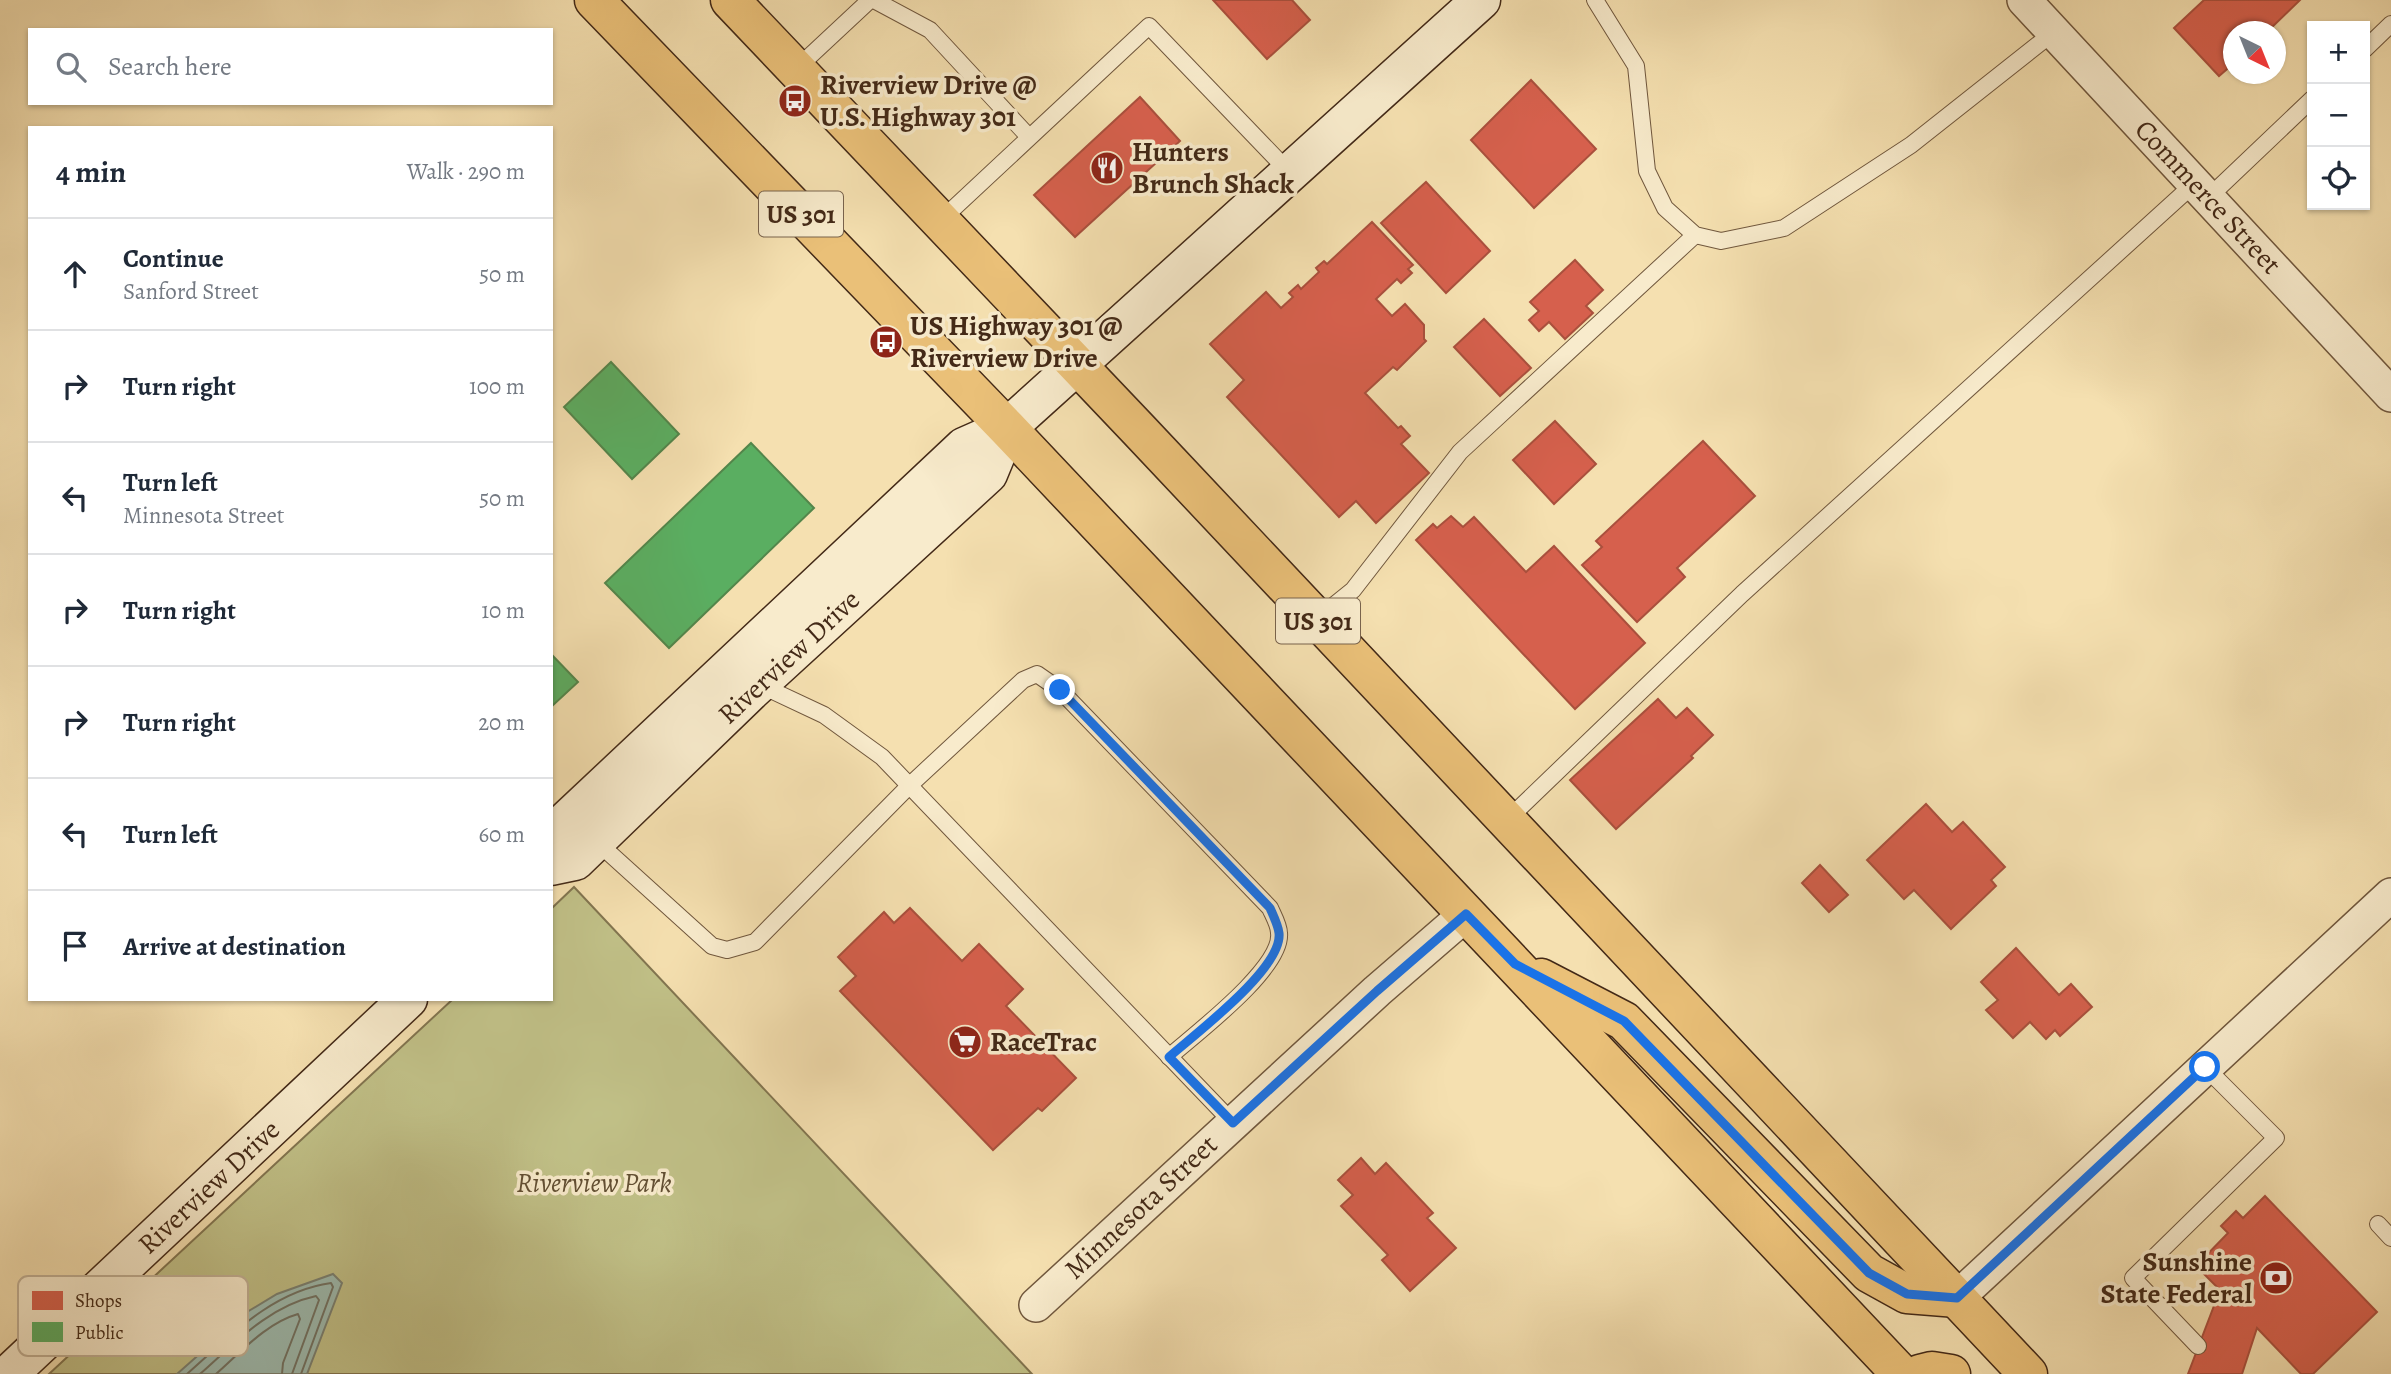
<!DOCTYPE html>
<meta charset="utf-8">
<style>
body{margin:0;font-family:Alegreya,serif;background:#f6f6f7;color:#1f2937}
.controls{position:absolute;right:21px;top:21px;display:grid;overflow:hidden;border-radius:0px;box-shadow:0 2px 5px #0004}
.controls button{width:63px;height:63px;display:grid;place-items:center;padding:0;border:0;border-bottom:2px solid #e0e1e3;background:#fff;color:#1f2937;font:35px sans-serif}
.compass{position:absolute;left:2223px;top:21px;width:63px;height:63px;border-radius:50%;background:#fff;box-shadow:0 2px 5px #0004;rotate:137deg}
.stop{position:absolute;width:21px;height:21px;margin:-16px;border:5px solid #1a73e8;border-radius:50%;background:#fff}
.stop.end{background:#1a73e8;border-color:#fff;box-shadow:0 2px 7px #0008}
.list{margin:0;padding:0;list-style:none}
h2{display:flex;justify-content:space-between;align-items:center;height:91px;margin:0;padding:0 28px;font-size:30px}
h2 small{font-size:23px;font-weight:400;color:#747a83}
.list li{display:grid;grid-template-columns:46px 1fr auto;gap:21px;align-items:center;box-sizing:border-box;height:112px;padding:0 28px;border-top:2px solid #e0e1e3}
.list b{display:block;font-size:26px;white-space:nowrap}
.list p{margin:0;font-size:23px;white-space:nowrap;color:#747a83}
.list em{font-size:23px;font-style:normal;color:#747a83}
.icon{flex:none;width:38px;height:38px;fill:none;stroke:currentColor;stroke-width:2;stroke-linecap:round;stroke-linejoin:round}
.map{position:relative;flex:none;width:2391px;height:1374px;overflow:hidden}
.search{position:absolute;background:#fff;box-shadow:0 2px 5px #0004;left:28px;top:28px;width:525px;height:77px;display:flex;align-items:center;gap:18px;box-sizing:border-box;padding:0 24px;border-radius:0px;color:#747a83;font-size:26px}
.panel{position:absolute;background:#fff;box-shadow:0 2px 5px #0004;left:28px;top:126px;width:525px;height:875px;border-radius:0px}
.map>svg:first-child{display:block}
.green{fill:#c1c188;stroke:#827550;stroke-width:2}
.water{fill:#9dbcb1;stroke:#798173;stroke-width:2}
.shops{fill:#d6604d;stroke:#aa503d;stroke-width:2}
.public{fill:#5aae61;stroke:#53864b;stroke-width:2}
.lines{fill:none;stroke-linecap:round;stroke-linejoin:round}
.shore{stroke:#707264;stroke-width:2}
.lane-casing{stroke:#70573d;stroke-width:18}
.street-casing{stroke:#70573d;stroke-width:36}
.secondary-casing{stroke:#432917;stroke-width:41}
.primary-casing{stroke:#432917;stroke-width:41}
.lane{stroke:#f8ebcc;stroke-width:16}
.street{stroke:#f8ebcc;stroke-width:33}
.secondary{stroke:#f8ebcc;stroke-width:38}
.primary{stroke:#eac078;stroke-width:38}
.route{stroke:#1a73e8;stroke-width:9}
.labels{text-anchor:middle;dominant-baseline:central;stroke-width:7;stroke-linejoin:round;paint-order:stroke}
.shield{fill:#f8ebcc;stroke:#79634d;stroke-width:2}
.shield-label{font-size:26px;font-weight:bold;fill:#432917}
.poi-label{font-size:28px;font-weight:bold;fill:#432917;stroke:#f8ebcc;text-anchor:start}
.street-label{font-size:28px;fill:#432917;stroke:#f8ebcc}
.park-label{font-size:28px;font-style:italic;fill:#624f33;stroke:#f8ebcc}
.key{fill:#f8ebcc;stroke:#c2b196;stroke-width:2}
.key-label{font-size:19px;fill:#432917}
</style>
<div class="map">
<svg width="2391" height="1374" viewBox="0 0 2391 1374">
<rect width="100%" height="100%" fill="#f5e0b0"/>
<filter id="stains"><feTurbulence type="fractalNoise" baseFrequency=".00286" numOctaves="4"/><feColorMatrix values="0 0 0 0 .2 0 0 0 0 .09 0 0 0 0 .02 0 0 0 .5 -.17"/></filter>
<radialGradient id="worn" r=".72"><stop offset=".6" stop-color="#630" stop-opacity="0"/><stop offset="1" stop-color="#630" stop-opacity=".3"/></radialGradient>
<!-- green -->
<polygon class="green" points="574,887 1032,1374 49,1374 453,999 551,999 551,909"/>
<!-- water -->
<polygon class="water" points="333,1274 342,1283 307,1374 177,1374 247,1312 277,1294"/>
<!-- shops -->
<g class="shops">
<polygon points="1213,0 1292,0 1310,20 1267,59"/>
<polygon points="2204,0 2300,0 2267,32 2234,32 2234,63 2219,76 2174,28"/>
<polygon points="1531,80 1596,149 1534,208 1471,140"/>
<polygon points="1140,97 1180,141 1075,237 1034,195"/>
<polygon points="1426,182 1490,251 1446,293 1381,223"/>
<polygon points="1372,222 1413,265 1408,269 1412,273 1401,283 1397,279 1376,299 1392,316 1405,304 1424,325 1424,339 1426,341 1397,370 1393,367 1365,393 1398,428 1401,426 1410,436 1401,444 1429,473 1376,523 1356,501 1339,517 1227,397 1244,380 1210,344 1266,292 1281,308 1293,297 1289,293 1298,285 1301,289 1319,272 1316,268 1324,261 1327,264"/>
<polygon points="1575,260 1603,290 1586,306 1593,313 1565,339 1549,322 1539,331 1529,320 1539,311 1530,302"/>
<polygon points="1484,319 1531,368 1500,396 1454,347"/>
<polygon points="1555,421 1596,464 1554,504 1513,460"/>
<polygon points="1703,441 1755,496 1677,568 1685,577 1637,622 1582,565 1602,547 1596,541"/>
<polygon points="1451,516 1463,527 1474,517 1526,572 1554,546 1645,643 1575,709 1416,540 1433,524 1437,528"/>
<polygon points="1658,699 1676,718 1687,708 1713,735 1691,756 1693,758 1616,829 1570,780"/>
<polygon points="1926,804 1952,832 1963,822 2005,867 1991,880 1996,886 1951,929 1914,890 1904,899 1867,860"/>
<polygon points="1820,865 1848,895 1829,912 1802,883"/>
<polygon points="910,908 962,961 979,944 1023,989 1006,1006 1076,1078 1042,1111 1038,1108 993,1150 840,991 856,976 838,957 884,912 894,923"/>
<polygon points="2016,948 2059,995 2071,984 2092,1007 2060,1036 2055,1030 2046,1039 2030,1022 2013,1038 1986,1010 1998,1000 1981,982"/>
<polygon points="1361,1158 1375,1174 1386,1163 1433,1213 1427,1218 1456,1248 1410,1291 1382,1260 1388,1255 1341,1206 1353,1195 1338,1180"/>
<polygon points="2265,1196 2377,1312 2313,1374 2301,1374 2257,1328 2242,1374 2188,1374 2220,1290 2196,1266 2228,1233 2221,1226 2236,1211 2243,1218"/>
</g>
<!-- public -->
<g class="public">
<polygon points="611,362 679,434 632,479 564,407"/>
<polygon points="751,443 814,508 669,648 605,583"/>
<polygon points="551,654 578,682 551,707"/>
</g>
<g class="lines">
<!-- shore -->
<g class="shore">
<path d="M187 1374C229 1337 272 1291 331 1283L333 1287 301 1374"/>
<path d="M200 1374C235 1343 269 1306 316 1296L319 1300 292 1374"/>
<path d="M216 1374C240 1353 266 1323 298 1314L300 1319 283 1363 282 1374"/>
</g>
<defs>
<g id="lane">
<polyline points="874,0 930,30 1029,137"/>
<polyline points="1595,0 1636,66 1647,171 1665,208 1695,235 1721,241 1784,228 1911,145 2054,32"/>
<polyline points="2365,49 2391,24"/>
<polyline points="796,69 870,0"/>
<polyline points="2209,197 2312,99"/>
<polyline points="940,221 1149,26 1290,173"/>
<polyline points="1317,619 1353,590 1460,452 1695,235"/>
<polyline points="758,684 824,715 882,757 1233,1123"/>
<polyline points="1507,820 1742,594 2195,183"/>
<path d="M596 841 712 946 727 950 755 942 910 785 1023 680 1037 674 1060 690 1270 908C1273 915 1279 925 1279 933 1283 968 1195 1034 1169 1057"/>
<polyline points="2378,1224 2391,1238"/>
<polyline points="2198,1346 2133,1278 2276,1138 2205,1067"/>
</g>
<g id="street">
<polyline points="2024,0 2391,395"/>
<polyline points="1957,1298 2391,895"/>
<polyline points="1036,1305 1377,991 1466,914"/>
</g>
<g id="secondary">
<polyline points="551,835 964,447 1007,428 1481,0"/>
<polyline points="551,866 575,861 751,691 988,474 1007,428"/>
<polyline points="9,1374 408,999"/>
</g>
<g id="primary">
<polyline points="594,0 1007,428 1901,1374"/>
<polyline points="730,0 1138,429 2028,1374"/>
<polyline points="1541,978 1624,1021 1869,1273 1907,1294 1957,1298"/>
<polyline points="1920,1374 1932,1371 1951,1374"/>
</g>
</defs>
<!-- lane casing -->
<use href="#lane" class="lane-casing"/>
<!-- street casing -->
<use href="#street" class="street-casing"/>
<!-- secondary casing -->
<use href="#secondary" class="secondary-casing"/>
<!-- primary casing -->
<use href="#primary" class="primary-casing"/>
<!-- lane -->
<use href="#lane" class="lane"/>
<!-- street -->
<use href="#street" class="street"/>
<!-- secondary -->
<use href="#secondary" class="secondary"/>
<!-- primary -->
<use href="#primary" class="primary"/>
</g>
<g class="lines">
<!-- route -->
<path class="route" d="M1060 690 1270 908C1273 915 1278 925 1279 933 1283 968 1195 1034 1169 1057L1233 1123 1377 991 1466 914 1515 964 1624 1021 1869 1273 1907 1294 1957 1298 2205 1067"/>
</g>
<!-- icons -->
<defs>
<symbol id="bus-disc" viewBox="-11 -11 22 22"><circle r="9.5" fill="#8f2418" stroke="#f8ebcc"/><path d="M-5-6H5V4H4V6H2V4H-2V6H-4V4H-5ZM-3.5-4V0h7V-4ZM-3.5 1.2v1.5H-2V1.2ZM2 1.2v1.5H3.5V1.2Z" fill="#fff"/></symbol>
<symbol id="restaurant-disc" viewBox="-11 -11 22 22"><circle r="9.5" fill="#8f2418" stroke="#f8ebcc"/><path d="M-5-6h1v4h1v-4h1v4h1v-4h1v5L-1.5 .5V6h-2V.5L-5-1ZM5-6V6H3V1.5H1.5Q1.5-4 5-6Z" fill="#fff"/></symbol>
<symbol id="supermarket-disc" viewBox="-11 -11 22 22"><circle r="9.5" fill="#8f2418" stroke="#f8ebcc"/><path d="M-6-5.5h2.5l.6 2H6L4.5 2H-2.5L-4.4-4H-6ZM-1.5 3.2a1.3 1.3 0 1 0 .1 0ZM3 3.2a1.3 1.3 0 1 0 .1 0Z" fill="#fff"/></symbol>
<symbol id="bank-disc" viewBox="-11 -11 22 22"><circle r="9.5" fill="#8f2418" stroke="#f8ebcc"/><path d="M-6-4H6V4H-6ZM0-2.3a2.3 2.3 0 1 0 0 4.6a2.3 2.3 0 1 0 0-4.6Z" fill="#fff"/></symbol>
</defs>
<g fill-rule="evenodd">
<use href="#bus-disc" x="776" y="82" width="38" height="38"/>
<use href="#restaurant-disc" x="1088" y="149" width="38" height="38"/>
<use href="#bus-disc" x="867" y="323" width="38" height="38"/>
<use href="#supermarket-disc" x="946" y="1023" width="38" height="38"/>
<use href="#bank-disc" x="2257" y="1259" width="38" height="38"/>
</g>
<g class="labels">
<!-- shield labels -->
<g class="shield">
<rect x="759" y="191.5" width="84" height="45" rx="5"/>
<rect x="1276" y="598.5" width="84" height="45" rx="5"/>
</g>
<g class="shield-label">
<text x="801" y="214">US 301</text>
<text x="1318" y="621">US 301</text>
</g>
<!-- poi labels -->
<g class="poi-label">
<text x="820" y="85">Riverview Drive @<tspan x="820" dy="32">U.S. Highway 301</tspan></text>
<text x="1132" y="152">Hunters<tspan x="1132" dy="32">Brunch Shack</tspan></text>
<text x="910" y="326">US Highway 301 @<tspan x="910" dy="32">Riverview Drive</tspan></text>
<text x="990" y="1042">RaceTrac</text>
<text x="2252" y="1262" text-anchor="end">Sunshine<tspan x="2252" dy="32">State Federal</tspan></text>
</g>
<!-- street labels -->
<g class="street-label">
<text transform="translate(2208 197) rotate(47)">Commerce Street</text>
<text transform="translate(789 657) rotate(-43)">Riverview Drive</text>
<text transform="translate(209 1187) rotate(-43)">Riverview Drive</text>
<text transform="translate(1141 1207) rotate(-43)">Minnesota Street</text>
</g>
<!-- park labels -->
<g class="park-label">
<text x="594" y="1183">Riverview Park</text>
</g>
</g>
<!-- legend -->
<rect x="18" y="1276" width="230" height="80" rx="10" class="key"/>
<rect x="32" y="1291" width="31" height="19" fill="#d6604d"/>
<rect x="32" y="1322" width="31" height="20" fill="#5aae61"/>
<g class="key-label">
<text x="75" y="1307">Shops</text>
<text x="75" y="1339">Public</text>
</g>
<rect width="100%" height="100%" filter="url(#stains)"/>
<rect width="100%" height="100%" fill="url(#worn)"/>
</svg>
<div class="controls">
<button>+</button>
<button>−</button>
<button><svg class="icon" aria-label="locate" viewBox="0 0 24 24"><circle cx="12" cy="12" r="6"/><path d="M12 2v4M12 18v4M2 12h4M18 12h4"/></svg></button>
</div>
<svg class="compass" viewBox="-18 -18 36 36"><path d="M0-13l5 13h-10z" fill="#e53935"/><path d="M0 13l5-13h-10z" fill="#747a83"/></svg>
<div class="stop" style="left:2205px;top:1067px"></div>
<div class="stop end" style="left:1060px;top:690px"></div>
<div class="search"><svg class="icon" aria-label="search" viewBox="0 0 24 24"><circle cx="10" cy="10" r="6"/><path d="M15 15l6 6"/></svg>Search here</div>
<section class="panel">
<h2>4 min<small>Walk · 290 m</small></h2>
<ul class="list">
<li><svg class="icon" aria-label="ahead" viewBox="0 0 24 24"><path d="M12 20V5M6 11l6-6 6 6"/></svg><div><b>Continue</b><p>Sanford Street</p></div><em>50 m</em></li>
<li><svg class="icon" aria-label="right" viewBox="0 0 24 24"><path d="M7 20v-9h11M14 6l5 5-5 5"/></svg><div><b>Turn right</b></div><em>100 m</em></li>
<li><svg class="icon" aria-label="left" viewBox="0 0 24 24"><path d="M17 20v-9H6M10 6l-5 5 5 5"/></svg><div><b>Turn left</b><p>Minnesota Street</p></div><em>50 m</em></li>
<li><svg class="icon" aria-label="right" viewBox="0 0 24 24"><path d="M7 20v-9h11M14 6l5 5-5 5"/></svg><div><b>Turn right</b></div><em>10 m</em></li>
<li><svg class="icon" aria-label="right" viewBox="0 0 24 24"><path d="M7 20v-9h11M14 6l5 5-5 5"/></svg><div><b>Turn right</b></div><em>20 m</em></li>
<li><svg class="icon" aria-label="left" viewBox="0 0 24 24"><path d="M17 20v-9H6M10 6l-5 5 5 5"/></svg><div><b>Turn left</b></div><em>60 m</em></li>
<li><svg class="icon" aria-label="arrive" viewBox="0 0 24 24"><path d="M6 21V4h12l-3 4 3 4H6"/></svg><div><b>Arrive at destination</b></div></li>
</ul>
</section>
</div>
